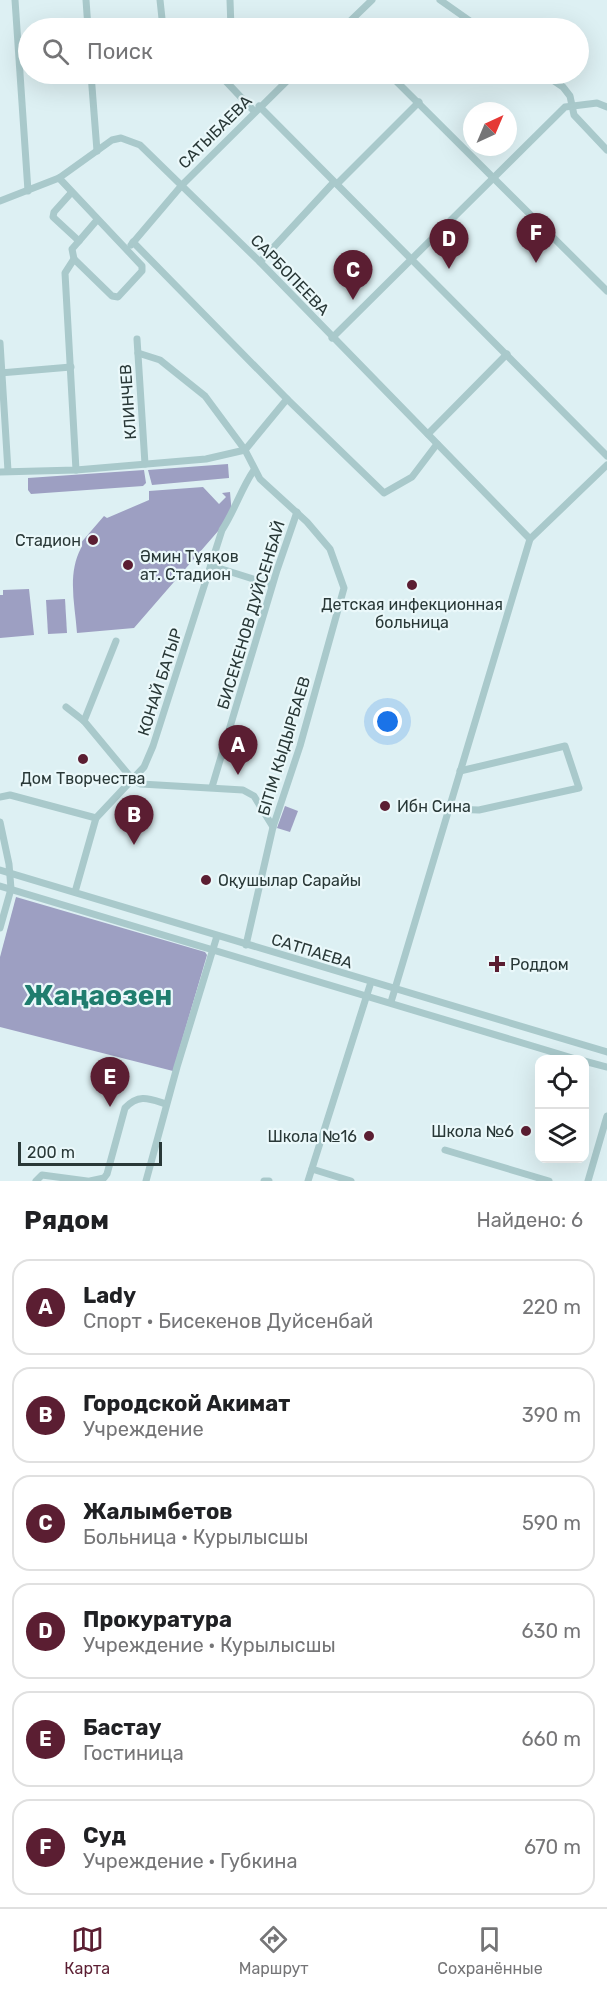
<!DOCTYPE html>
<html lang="ru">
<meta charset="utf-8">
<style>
body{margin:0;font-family:Rubik,sans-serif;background:#f2f2f2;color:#202124}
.controls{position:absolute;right:18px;bottom:18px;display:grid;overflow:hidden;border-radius:12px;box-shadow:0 6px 24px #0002}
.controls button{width:54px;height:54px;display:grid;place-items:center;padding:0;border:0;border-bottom:2px solid #e0e0e0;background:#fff;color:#202124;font:30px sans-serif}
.compass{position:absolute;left:463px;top:102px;width:54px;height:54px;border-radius:50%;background:#fff;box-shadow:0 6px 24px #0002;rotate:44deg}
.scale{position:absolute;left:18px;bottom:15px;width:144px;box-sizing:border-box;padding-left:6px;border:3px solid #293837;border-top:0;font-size:16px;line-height:21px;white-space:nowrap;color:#293837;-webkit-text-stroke:4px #eaf8fa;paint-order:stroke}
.you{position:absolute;left:388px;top:722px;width:21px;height:21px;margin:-15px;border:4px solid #fff;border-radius:50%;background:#1a73e8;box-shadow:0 0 0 9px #1a73e833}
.badge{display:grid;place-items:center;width:39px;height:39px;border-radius:50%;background:#5b1e32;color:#fff;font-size:20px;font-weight:700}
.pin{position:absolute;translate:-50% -50px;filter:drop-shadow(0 2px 3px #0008)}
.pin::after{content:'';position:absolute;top:32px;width:21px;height:18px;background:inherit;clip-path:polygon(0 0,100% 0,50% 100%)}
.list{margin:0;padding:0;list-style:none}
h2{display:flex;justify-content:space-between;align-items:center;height:78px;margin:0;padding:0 24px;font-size:26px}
h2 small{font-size:20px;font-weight:400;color:#757577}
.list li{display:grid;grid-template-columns:39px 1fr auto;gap:18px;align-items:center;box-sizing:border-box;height:96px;margin:0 12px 12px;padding:0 12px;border:2px solid #e0e0e0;border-radius:18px}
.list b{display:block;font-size:22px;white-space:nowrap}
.list p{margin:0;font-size:20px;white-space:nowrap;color:#757577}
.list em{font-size:20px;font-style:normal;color:#757577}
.icon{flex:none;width:33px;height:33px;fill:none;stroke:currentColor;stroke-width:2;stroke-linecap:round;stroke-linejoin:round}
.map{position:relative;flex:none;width:607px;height:1181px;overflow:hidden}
.search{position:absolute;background:#fff;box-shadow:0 6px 24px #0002;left:18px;right:18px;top:18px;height:66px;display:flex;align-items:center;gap:15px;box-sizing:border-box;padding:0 21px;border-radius:33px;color:#757577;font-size:22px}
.sheet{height:726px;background:#fff}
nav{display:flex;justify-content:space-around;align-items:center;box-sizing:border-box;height:84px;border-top:2px solid #e0e0e0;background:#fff;font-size:16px;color:#757577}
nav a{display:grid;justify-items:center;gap:3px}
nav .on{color:#5b1e32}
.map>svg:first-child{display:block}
.green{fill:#9d9fc2}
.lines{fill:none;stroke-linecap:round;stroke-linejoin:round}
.minor{stroke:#a9c9cb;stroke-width:7}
.poi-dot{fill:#5b1e32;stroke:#eaf8fa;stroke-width:2}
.labels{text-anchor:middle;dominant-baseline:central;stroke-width:4.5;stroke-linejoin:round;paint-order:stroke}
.street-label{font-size:16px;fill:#293837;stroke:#eaf8fa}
.poi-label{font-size:16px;fill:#293837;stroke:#eaf8fa;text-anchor:start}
.town-label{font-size:28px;font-weight:bold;fill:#1f7d6e;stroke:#eaf8fa}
</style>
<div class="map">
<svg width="607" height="1181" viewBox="0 0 607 1181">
<rect width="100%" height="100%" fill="#ddf0f3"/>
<!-- green -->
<g class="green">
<polygon points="228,464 229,478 152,485 148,470"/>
<polygon points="144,470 146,483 143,486 31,494 28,490 28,478"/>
<path d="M203 487 219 504 226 497 222 493 230 492 232 515 134 628 77 633C75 604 67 575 81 548L79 545 104 516 107 518 149 500V491Z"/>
<polygon points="29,589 34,635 0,638 0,595 3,595 3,590"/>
<polygon points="65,599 67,633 48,634 46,600"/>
<polygon points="285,806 298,811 290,832 277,828"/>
<polygon points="16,897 205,952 207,955 173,1071 0,1027 0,957"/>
</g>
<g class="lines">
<!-- minor -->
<g class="minor">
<polyline points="15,0 28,191"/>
<polyline points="86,0 88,28"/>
<polyline points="160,0 163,28"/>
<polyline points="230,0 231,28"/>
<polyline points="440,0 480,28"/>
<polyline points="343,28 372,0"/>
<polyline points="91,74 97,151"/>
<polyline points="169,74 178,77 183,74"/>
<polyline points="219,74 254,111"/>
<polyline points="389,74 607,291"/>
<polyline points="544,74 563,87 570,96 574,115 607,150"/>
<polyline points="259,106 607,456"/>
<polyline points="59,178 142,266 142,271 118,297 112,296 74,259 65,273 76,470"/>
<polyline points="337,184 419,102"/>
<polyline points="71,193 54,212 53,217 79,241 72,249 74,259"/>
<polyline points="0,201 59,178 112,140 121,138 140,145 260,262 530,539"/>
<polyline points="79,241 97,220"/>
<polyline points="133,242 287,399 384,493 412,477 437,444"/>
<polyline points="131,245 182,185 294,74"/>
<polyline points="260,262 334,182"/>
<polyline points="332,338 565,107 597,103 607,107"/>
<polyline points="137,339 145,464"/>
<polyline points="0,343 8,471"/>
<polyline points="138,353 160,360 205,396 245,450 260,479 307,522 330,549 344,588 300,746 273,827 246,945"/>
<polyline points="0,373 71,367"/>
<polyline points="428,434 507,354"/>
<polyline points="0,472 76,470 206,459 245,450 287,399"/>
<polyline points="212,566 272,585"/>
<polyline points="66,707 84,721 133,780 141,784 243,790 254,796 273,827"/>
<polyline points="84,721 116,641"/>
<polyline points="212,787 277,570 297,512"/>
<polyline points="0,797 10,795 96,818"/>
<polyline points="449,809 479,810 579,788 565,746 460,771"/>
<polyline points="0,822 9,864 11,889 0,928"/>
<polyline points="0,870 607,1052"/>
<polyline points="0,886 579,1060"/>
<path d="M75 892 96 818 144 767 153 746 222 530C235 510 241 489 254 470"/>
<polyline points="391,1002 530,539 607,465"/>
<polyline points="584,1061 607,1067"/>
<polyline points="445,1150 549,1181"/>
<polyline points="312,1169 351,1181"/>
<polyline points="36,1181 42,1175 87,1181"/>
<path d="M90 1181 104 1178 107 1174 125 1108C139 1093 150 1099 166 1104"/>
<polyline points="146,1181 177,1067 217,936"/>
<polyline points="264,1181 269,1181"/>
<polyline points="308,1181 371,982"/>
<polyline points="588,1181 607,1116"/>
</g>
</g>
<!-- markers -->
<g class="poi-dot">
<circle cx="93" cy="540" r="6"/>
<circle cx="128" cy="565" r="6"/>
<circle cx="412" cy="585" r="6"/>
<circle cx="83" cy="759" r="6"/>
<circle cx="385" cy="806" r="6"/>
<circle cx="206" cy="880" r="6"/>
<path d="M494 955h6v6h6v6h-6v6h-6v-6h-6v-6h6z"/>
<circle cx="526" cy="1131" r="6"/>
<circle cx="369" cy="1136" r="6"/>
</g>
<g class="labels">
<!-- street labels -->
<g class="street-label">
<text transform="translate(215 132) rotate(-45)">САТЫБАЕВА</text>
<text transform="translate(290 275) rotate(46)">САРБОПЕЕВА</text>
<text transform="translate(128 402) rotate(-94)">КЛИНЧЕВ</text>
<text transform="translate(251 615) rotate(-73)">БИСЕКЕНОВ ДУЙСЕНБАЙ</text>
<text transform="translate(160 682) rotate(-72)">КОНАЙ БАТЫР</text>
<text transform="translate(284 746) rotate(-73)">БIТIМ КЫДЫРБАЕВ</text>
<text transform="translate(312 951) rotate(17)">САТПАЕВА</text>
</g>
<!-- poi labels -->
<g class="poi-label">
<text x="81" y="540" text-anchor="end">Стадион</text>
<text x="140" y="556">Әмин Тұяқов<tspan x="140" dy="18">ат. Стадион</tspan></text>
<text x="412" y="604" text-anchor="middle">Детская инфекционная<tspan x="412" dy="18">больница</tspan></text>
<text x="83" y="778" text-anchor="middle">Дом Творчества</text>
<text x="397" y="806">Ибн Сина</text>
<text x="218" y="880">Оқушылар Сарайы</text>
<text x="510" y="964">Роддом</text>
<text x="514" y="1131" text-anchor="end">Школа №6</text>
<text x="357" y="1136" text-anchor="end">Школа №16</text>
</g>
<!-- town labels -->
<g class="town-label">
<text x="98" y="995">Жаңаөзен</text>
</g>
</g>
</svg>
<div class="controls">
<button><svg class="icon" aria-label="locate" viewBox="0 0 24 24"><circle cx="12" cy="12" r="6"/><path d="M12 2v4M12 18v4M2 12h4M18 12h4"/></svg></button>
<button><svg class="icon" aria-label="layers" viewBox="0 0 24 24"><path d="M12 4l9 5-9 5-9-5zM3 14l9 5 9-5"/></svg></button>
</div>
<svg class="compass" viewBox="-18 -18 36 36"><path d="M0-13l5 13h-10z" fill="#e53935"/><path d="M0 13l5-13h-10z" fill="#757577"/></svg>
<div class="scale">200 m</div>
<div class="you"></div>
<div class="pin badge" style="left:238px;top:775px">A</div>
<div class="pin badge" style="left:134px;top:845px">B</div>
<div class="pin badge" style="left:353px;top:300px">C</div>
<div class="pin badge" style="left:449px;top:269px">D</div>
<div class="pin badge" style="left:110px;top:1107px">E</div>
<div class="pin badge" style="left:536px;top:263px">F</div>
<div class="search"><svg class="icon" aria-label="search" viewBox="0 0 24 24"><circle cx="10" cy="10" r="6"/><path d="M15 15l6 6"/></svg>Поиск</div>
</div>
<section class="sheet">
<h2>Рядом<small>Найдено: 6</small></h2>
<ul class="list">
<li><span class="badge">A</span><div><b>Lady</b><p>Спорт · Бисекенов Дуйсенбай</p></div><em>220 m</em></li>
<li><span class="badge">B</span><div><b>Городской Акимат</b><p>Учреждение</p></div><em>390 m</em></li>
<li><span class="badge">C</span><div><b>Жалымбетов</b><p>Больница · Курылысшы</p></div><em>590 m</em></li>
<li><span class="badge">D</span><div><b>Прокуратура</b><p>Учреждение · Курылысшы</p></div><em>630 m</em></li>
<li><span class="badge">E</span><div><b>Бастау</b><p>Гостиница</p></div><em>660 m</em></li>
<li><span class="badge">F</span><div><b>Суд</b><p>Учреждение · Губкина</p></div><em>670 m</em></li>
</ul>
</section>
<nav>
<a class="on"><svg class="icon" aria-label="map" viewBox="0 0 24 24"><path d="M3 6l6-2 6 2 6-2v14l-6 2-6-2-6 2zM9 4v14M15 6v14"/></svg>Карта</a>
<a><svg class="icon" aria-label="directions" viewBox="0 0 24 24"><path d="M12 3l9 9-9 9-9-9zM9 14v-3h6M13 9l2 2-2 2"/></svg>Маршрут</a>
<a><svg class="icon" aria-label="saved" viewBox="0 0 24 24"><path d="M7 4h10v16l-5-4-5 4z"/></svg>Сохранённые</a>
</nav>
